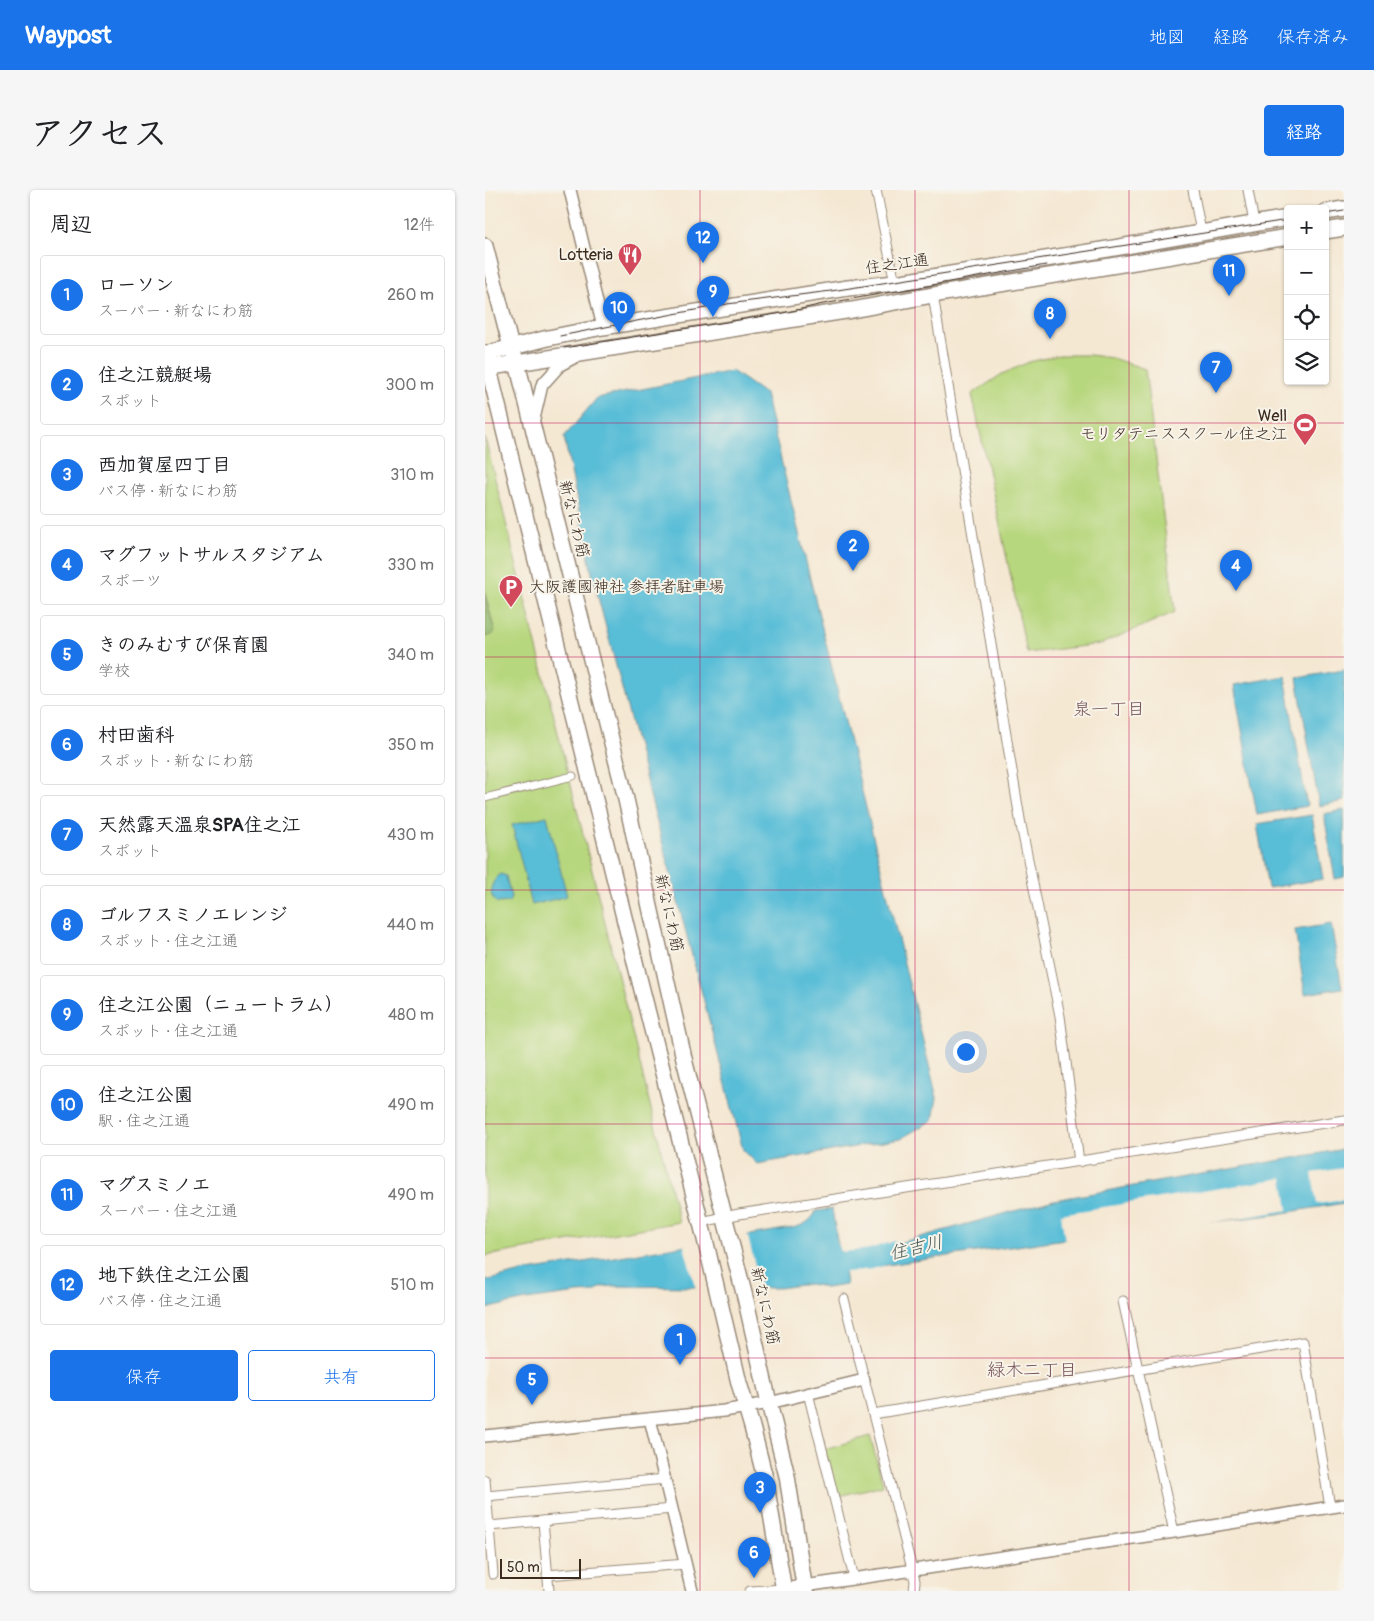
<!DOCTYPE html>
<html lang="ja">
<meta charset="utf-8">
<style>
body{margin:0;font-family:Pangolin,"Klee One",sans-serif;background:#f6f6f6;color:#202124}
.controls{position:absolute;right:15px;top:15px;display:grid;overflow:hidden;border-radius:5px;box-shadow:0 1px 4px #0004}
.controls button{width:45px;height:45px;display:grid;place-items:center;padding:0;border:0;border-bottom:1px solid #e0e0e0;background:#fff;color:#202124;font:25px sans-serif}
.scale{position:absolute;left:15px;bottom:12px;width:81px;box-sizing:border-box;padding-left:5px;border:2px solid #3b2a1e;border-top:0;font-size:14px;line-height:18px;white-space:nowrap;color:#3b2a1e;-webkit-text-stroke:4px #f7f3e8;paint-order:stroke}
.you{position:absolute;left:480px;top:861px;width:18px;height:18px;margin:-12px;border:4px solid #fff;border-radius:50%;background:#1a73e8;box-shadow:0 0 0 8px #1a73e833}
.badge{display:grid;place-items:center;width:32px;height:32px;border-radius:50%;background:#1a73e8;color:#fff;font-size:16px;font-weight:700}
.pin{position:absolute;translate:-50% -41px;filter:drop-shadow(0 1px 2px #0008)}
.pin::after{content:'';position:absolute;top:26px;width:18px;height:15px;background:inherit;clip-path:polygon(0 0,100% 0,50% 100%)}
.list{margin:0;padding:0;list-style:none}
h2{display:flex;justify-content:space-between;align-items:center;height:65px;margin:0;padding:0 20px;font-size:21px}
h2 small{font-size:16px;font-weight:400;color:#757577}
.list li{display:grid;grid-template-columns:32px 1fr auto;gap:15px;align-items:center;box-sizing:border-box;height:80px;margin:0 10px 10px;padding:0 10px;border:1px solid #e0e0e0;border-radius:5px}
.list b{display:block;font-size:19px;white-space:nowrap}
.list p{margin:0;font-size:16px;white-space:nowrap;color:#757577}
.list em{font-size:16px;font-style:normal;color:#757577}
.actions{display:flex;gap:10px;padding:15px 20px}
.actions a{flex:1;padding:11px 0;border:1px solid #1a73e8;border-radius:5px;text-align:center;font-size:18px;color:#1a73e8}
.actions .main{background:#1a73e8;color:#fff}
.icon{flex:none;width:28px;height:28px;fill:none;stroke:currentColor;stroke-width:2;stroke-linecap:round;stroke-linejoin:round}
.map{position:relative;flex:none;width:859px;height:1401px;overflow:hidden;border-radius:5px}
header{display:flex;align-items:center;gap:30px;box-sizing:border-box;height:70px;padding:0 25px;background:#1a73e8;color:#fff}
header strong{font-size:24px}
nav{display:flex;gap:28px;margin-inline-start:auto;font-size:18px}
.intro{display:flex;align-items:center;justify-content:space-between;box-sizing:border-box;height:120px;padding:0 30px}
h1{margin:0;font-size:35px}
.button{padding:12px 22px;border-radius:5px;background:#1a73e8;color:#fff;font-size:18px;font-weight:700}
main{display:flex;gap:30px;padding:0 30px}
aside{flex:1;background:#fff;border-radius:5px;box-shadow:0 1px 4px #0004}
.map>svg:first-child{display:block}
.green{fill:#b7d77e;stroke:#79804e}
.forest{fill:#91b86d;stroke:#667146}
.water{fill:#59bdd7;stroke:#4a747a}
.pier{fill:#f5e8d3}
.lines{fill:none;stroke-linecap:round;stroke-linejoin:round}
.river{stroke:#59bdd7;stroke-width:20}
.pedestrian-casing{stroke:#988978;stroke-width:9}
.minor-casing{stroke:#988978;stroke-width:11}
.tertiary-casing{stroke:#988978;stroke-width:14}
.primary-casing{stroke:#988978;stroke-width:18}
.pedestrian{stroke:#fff;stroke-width:7}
.minor{stroke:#fff;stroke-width:9}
.tertiary{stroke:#fff;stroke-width:11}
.primary{stroke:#fff;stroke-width:15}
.tram{stroke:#3b2a1e;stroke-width:1}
.grid{fill:none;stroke:#c2185b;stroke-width:1;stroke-opacity:0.55}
.labels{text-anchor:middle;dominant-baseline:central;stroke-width:4;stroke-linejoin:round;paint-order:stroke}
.poi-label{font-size:16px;fill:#3b2a1e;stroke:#f7f3e8;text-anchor:end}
.street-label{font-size:16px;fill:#3b2a1e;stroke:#f7f3e8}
.neighbourhood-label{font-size:18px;fill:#745158;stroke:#f7f3e8}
.water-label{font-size:18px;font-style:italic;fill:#445656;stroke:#f7f3e8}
</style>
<header>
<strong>Waypost</strong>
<nav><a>地図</a><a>経路</a><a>保存済み</a></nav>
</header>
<div class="intro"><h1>アクセス</h1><a class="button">経路</a></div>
<main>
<aside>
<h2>周辺<small>12件</small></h2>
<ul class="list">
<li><span class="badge">1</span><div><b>ローソン</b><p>スーパー · 新なにわ筋</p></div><em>260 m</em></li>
<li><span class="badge">2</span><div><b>住之江競艇場</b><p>スポット</p></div><em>300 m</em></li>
<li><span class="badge">3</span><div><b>西加賀屋四丁目</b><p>バス停 · 新なにわ筋</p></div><em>310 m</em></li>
<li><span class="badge">4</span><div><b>マグフットサルスタジアム</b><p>スポーツ</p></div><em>330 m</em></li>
<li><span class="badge">5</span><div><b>きのみむすび保育園</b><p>学校</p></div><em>340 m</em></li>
<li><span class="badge">6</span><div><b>村田歯科</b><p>スポット · 新なにわ筋</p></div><em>350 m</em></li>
<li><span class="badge">7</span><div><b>天然露天溫泉SPA住之江</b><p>スポット</p></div><em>430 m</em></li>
<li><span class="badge">8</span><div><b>ゴルフスミノエレンジ</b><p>スポット · 住之江通</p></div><em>440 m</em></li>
<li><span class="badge">9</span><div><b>住之江公園（ニュートラム）</b><p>スポット · 住之江通</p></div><em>480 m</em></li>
<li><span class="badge">10</span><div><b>住之江公園</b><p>駅 · 住之江通</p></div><em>490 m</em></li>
<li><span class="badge">11</span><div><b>マグスミノエ</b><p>スーパー · 住之江通</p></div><em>490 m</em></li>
<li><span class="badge">12</span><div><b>地下鉄住之江公園</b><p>バス停 · 住之江通</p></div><em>510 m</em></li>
</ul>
<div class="actions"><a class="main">保存</a><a>共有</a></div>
</aside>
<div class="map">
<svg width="859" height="1401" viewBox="0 0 859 1401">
<rect width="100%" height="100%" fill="#f7f3e8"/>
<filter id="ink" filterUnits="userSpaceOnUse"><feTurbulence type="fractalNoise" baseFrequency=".02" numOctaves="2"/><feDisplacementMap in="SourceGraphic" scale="10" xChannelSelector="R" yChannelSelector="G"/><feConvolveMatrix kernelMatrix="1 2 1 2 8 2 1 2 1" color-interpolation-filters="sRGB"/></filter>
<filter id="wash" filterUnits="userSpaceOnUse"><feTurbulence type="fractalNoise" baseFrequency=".0096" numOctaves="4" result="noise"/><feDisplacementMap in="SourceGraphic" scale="20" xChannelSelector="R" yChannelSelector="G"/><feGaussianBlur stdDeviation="1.12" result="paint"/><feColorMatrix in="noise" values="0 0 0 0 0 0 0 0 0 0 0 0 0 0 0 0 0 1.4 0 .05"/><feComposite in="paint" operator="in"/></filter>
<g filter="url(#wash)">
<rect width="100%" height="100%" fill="#f5e8d3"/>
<!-- green -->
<g class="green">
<polygon points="574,165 605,165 627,168 660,179 690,422 616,454 542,463 487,204 517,184 544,172"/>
<polygon points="0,248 194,1032 0,1066"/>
<polygon points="385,1246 398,1295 350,1307 339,1259"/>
</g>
<!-- forest -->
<polygon class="forest" points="0,403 10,442 7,445 0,447"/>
<!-- water -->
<g class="water">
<polygon points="247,181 280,204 452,908 448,930 415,949 272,974 258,960 107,384 79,247 112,208"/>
<polygon points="859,480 859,611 834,616 812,488"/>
<polygon points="800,486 822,616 772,625 749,495"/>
<polygon points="859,620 859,687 850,689 839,624"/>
<polygon points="827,625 838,689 783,698 772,634"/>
<polygon points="62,626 82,706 47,715 27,635"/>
<path d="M16 684 21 686 26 707 24 712 12 713 10 711C2 701 7 691 16 684Z"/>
<polygon points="846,734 857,798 820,804 810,740"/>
<polygon points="859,959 859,1013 786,1025 573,1050 388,1077 385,1061 569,1010"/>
<path d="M347 1019C350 1032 351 1059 359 1068L360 1077 359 1079 361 1095 340 1098 335 1096 324 1094 294 1098 129 1096 117 1097 110 1102 93 1103 41 1110 0 1119V1091L37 1082 307 1038C317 1036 327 1031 331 1021Z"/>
</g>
<!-- pier -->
<g class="pier">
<polygon points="859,978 859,1010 832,1014 827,983"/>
<polygon points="798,988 803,1020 688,1039 580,1051 576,1024"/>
<polygon points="262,1043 276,1100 211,1099 198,1053"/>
</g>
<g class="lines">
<!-- river -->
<polyline class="river" points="334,1068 360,1072 386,1069 411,1061"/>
</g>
</g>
<g filter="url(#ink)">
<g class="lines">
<defs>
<polyline id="pedestrian" points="0,608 88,586"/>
<g id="minor">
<polyline points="391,0 410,93"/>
<polyline points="708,0 716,42"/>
<polyline points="763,0 769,33"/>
<polyline points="448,105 536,635 575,826 594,972"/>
<polyline points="216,1032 254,1024 859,930"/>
<polyline points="359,1109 430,1391 429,1401"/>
<polyline points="638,1111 689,1342"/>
<polyline points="323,1203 369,1388"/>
<polyline points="388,1224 818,1152 845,1317"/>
<polyline points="0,1290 8,1384"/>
<polyline points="1,1306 180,1289"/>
<polyline points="58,1331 64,1401"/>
<polyline points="4,1336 187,1319"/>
<polyline points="62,1385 201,1374"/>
<polyline points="265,1401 299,1399"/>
</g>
<g id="tertiary">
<polyline points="85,0 118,137"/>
<polyline points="48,233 57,195 75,175 90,167"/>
<polyline points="165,1229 207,1401"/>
<polyline points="0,1246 239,1221 284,1213 379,1190"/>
<polyline points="299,1399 689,1342 859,1315"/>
</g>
<g id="primary">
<polyline points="840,22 859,19"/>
<polyline points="840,41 859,38"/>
<polyline points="0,56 26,157 32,173 140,605 200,873 261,1111 284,1213 302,1286 320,1401"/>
<polyline points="0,163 153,784 219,1045 254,1193 267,1237 280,1288 299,1401"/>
<polyline points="0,164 63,148 118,137 363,98 410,93 623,59 803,28"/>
<polyline points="0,178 367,120 448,105 803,47"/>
</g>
</defs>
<!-- pedestrian casing -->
<use href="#pedestrian" class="pedestrian-casing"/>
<!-- minor casing -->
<use href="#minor" class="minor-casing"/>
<!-- tertiary casing -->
<use href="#tertiary" class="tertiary-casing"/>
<!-- primary casing -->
<use href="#primary" class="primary-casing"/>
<!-- pedestrian -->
<use href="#pedestrian" class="pedestrian"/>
<!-- minor -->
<use href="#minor" class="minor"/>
<!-- tertiary -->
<use href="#tertiary" class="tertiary"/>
<!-- primary -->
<use href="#primary" class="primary"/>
<!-- tram -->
<g class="tram">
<polyline points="840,24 859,21"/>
<polyline points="75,146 141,133 242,114 346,101 803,30"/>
<polyline points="79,158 298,123 338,114 561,75"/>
</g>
</g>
</g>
<!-- grid -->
<path class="grid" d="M215 0V1401M430 0V1401M644 0V1401M0 233H859M0 467H859M0 700H859M0 934H859M0 1168H859"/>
<!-- icons -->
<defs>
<symbol id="restaurant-pin" viewBox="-11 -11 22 30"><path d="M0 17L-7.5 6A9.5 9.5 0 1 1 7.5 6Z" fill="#d1495b" stroke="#f7f3e8"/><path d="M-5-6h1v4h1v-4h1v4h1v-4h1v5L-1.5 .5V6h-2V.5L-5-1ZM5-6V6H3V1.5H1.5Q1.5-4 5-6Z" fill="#fff"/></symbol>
<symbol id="stadium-pin" viewBox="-11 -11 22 30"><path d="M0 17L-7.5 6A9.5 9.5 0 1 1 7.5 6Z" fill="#d1495b" stroke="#f7f3e8"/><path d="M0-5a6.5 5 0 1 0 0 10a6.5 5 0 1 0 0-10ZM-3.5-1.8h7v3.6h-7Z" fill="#fff"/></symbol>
<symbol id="parking-pin" viewBox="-11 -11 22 30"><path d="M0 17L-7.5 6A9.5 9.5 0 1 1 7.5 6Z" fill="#d1495b" stroke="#f7f3e8"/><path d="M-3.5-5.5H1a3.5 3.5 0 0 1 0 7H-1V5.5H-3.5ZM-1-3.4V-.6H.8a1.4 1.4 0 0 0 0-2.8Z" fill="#fff"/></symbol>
</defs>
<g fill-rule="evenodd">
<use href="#restaurant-pin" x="131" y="51" width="28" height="38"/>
<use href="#stadium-pin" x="806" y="221" width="28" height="38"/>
<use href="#parking-pin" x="12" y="383" width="28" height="38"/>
</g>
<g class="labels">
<!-- poi labels -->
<g class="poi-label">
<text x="128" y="65">Lotteria</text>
<text x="802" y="226">Well<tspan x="802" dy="18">モリタテニススクール住之江</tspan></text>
<text x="44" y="397" text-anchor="start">大阪護國神社 参拝者駐車場</text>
</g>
<!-- street labels -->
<g class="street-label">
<text transform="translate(412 74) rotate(-8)">住之江通</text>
<text transform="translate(89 329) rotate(76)">新なにわ筋</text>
<text transform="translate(184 723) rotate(77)">新なにわ筋</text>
<text transform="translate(280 1116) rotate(77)">新なにわ筋</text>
</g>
<!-- neighbourhood labels -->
<g class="neighbourhood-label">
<text x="624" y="519">泉一丁目</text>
<text x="547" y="1180">緑木二丁目</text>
</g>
<!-- water labels -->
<g class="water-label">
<text transform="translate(431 1058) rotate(-13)">住吉川</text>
</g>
</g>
</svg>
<div class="controls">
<button>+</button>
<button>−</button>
<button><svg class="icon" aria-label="locate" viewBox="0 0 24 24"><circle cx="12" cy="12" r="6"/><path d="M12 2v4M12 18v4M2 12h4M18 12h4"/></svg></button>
<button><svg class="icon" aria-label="layers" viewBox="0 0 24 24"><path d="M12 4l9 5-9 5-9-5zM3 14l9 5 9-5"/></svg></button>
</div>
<div class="scale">50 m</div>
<div class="you"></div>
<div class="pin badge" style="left:195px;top:1175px">1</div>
<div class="pin badge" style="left:368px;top:381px">2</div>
<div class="pin badge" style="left:275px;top:1323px">3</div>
<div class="pin badge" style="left:751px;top:401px">4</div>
<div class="pin badge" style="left:47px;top:1215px">5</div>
<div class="pin badge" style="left:269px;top:1388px">6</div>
<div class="pin badge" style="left:731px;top:203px">7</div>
<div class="pin badge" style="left:565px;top:149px">8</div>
<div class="pin badge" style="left:228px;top:127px">9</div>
<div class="pin badge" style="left:134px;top:143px">10</div>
<div class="pin badge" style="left:744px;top:106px">11</div>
<div class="pin badge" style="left:218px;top:73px">12</div>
</div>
</main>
